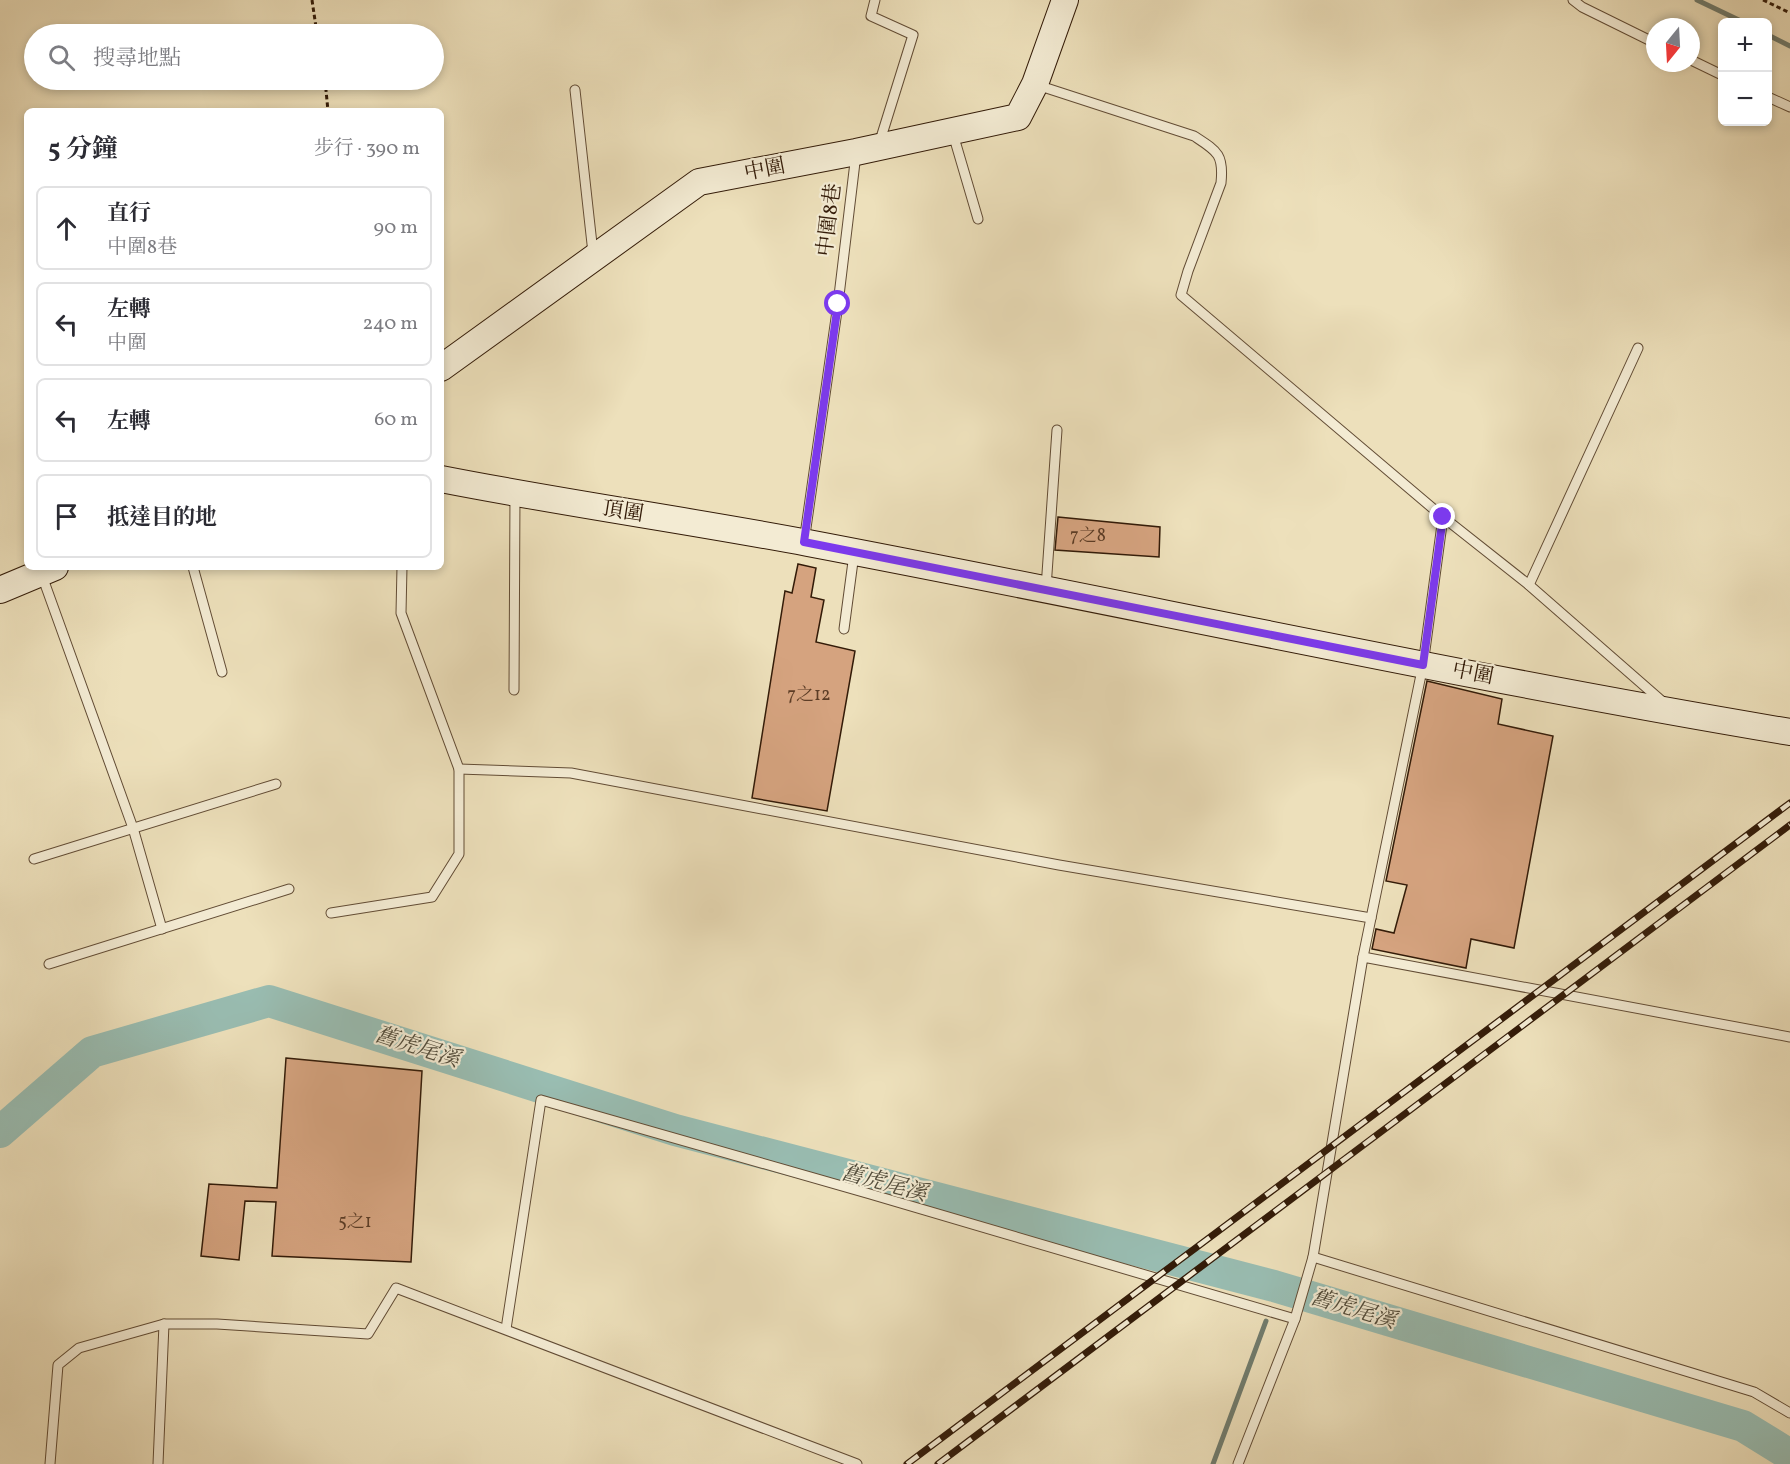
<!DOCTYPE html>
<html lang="zh-TW">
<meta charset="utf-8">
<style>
body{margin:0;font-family:Vollkorn,"Noto Serif TC",serif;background:#f2f2f3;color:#2b2b33}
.controls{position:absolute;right:18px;top:18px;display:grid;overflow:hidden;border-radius:9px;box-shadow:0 3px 9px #0003}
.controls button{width:54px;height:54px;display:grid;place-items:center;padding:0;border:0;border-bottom:2px solid #e1e1e2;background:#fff;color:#2b2b33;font:30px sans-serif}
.compass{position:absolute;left:1646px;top:18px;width:54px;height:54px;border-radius:50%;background:#fff;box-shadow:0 3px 9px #0003;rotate:198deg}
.stop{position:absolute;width:18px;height:18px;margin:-14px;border:4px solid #7c3aed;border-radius:50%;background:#fff}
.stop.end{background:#7c3aed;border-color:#fff;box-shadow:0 2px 6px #0008}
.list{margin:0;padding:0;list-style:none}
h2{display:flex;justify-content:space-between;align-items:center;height:78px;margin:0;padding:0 24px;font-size:26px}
h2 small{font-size:20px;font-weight:400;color:#7c7c81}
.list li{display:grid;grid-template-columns:39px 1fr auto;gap:18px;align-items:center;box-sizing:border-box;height:84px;margin:0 12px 12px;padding:0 12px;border:2px solid #e1e1e2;border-radius:9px}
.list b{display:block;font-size:22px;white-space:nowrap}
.list p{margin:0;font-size:20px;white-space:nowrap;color:#7c7c81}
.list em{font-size:20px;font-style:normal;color:#7c7c81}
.icon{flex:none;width:33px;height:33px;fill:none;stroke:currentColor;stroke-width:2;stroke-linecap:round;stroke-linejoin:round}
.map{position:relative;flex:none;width:1790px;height:1464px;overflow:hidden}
.search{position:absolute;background:#fff;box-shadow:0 3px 9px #0003;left:24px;top:24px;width:420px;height:66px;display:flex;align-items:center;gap:15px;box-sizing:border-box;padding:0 21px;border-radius:33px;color:#7c7c81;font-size:22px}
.panel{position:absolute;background:#fff;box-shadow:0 3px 9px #0003;left:24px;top:108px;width:420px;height:462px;border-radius:9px}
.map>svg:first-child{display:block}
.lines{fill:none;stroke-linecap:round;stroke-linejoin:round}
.stream{stroke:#707c6e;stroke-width:5}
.river{stroke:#99bdb2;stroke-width:32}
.building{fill:#d5a37f;stroke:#331b08;stroke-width:1.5}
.lane-casing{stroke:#624c35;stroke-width:11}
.secondary-casing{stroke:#331b08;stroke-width:28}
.path{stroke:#331b08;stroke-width:3;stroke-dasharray:4.5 3;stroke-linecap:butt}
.lane{stroke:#f3ebd3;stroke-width:9}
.secondary{stroke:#f3ebd3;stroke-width:26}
.rail-casing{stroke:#331b08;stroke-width:7}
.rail{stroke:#f3ebd3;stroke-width:4.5;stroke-dasharray:14;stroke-linecap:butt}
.route{stroke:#7c3aed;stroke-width:8}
.labels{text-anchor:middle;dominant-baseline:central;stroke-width:4.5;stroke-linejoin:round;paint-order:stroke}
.number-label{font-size:18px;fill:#5c3d26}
.street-label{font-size:21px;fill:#331b08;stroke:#f3ebd3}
.water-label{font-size:22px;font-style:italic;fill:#524c3b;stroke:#f3ebd3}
</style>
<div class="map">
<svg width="1790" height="1464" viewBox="0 0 1790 1464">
<rect width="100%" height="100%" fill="#ede0bb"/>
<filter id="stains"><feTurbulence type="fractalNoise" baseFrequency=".00333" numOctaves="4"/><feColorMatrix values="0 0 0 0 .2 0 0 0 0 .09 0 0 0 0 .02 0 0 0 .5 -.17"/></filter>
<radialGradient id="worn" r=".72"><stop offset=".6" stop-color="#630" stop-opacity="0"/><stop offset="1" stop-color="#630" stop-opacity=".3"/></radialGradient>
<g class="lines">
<!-- stream -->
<g class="stream">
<polyline points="1697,0 1743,22"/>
<polyline points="1768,35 1790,46"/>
<polyline points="1271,1296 1274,1286"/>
<polyline points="1213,1464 1266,1321"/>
</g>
<!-- river -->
<polyline class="river" points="0,1132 92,1052 269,1001 675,1130 1274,1286 1743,1426 1790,1455"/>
</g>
<!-- building -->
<g class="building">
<polygon points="1058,517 1160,527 1159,557 1055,550"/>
<polygon points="798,564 816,568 811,597 824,600 816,642 855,651 827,811 752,798 785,591 792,593"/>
<polygon points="1427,681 1502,699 1498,724 1553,736 1514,948 1471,939 1466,968 1372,949 1376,929 1394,933 1407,885 1386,881"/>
<polygon points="286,1058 422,1071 411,1262 272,1256 276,1202 245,1201 239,1260 201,1256 209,1184 277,1188"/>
</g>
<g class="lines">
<defs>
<g id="lane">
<polyline points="875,0 871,16 913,35 879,144"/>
<polyline points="1573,0 1582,7 1655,43"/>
<polyline points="1691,60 1722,75"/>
<path d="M1037 85 1194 136C1217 151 1224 154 1221 183L1188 271 1181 295 1443 517 1529 585 1664 703"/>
<polyline points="575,90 593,253"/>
<polyline points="1768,97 1790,107"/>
<polyline points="953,134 978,219"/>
<polyline points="804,542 838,304 856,154"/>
<polyline points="193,567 222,672"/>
<polyline points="41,573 133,828 162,929"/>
<polyline points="1529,585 1638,348"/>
<polyline points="1046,588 1057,430"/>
<polyline points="844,629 854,554"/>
<polyline points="514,690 515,494"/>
<polyline points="459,769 571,773 1059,865 1371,918"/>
<polyline points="34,859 276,784"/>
<polyline points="331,913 432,897 459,854 459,769 401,613 402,567"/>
<polyline points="1363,957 1423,665 1443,517"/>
<polyline points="49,964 289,889"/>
<polyline points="1313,1257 1754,1392 1790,1413"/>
<polyline points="506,1329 541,1100 870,1194 1295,1319"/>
<polyline points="50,1464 58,1365 79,1348 164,1324 217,1324 368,1334 396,1288 857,1464"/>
<polyline points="158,1464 164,1324"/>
<polyline points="1238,1464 1295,1319 1313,1257 1363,957 1790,1037"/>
</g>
<g id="secondary">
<polyline points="441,368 699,182 856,152 1018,117 1035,84 1065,0"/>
<path d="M441 479C563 503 686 520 808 543 1135 605 1461 677 1790 732"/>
<polyline points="0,590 55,567"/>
</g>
</defs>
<!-- lane casing -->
<use href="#lane" class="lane-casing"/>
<!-- secondary casing -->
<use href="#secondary" class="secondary-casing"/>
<!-- path -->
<g class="path">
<polyline points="312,0 317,34"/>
<polyline points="1763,0 1790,13"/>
<polyline points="325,80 328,111"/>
</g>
<!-- lane -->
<use href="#lane" class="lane"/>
<!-- secondary -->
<use href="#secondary" class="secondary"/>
<defs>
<g id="rail">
<polyline points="907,1464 1790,803"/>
<polyline points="938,1464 1790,825"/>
</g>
</defs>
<!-- rail casing -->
<use href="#rail" class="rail-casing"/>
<!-- rail -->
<use href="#rail" class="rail"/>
</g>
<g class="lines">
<!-- route -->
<polyline class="route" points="838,304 804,542 1423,665 1443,517"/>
</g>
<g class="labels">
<!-- number labels -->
<g class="number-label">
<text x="1088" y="536">7之8</text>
<text x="809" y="695">7之12</text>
<text x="355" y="1222">5之1</text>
</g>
<!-- street labels -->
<g class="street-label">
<text transform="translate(765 170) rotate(-11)">中圍</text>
<text transform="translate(830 220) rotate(-83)">中圍8巷</text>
<text transform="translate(623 512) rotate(9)">頂圍</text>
<text transform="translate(1473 674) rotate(11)">中圍</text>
</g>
<!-- water labels -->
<g class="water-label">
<text transform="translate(417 1048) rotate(18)">舊虎尾溪</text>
<text transform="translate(884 1184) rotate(15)">舊虎尾溪</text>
<text transform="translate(1353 1310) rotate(17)">舊虎尾溪</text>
</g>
</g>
<rect width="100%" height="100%" filter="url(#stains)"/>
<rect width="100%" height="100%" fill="url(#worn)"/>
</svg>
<div class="controls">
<button>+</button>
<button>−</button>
</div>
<svg class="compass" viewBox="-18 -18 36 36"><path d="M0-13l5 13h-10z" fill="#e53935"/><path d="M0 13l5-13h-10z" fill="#7c7c81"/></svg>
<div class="stop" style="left:838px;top:304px"></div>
<div class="stop end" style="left:1443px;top:517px"></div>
<div class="search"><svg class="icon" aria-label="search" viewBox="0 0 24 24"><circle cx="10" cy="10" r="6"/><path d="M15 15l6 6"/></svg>搜尋地點</div>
<section class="panel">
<h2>5 分鐘<small>步行 · 390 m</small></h2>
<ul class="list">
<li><svg class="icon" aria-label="ahead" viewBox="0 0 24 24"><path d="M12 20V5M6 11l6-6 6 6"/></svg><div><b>直行</b><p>中圍8巷</p></div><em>90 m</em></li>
<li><svg class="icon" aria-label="left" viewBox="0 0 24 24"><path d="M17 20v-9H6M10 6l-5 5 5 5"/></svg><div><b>左轉</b><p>中圍</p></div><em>240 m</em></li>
<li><svg class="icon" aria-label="left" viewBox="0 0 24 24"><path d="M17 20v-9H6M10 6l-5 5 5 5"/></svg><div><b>左轉</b></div><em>60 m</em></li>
<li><svg class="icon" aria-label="arrive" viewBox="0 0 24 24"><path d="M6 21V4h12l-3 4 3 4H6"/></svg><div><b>抵達目的地</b></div></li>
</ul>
</section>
</div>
